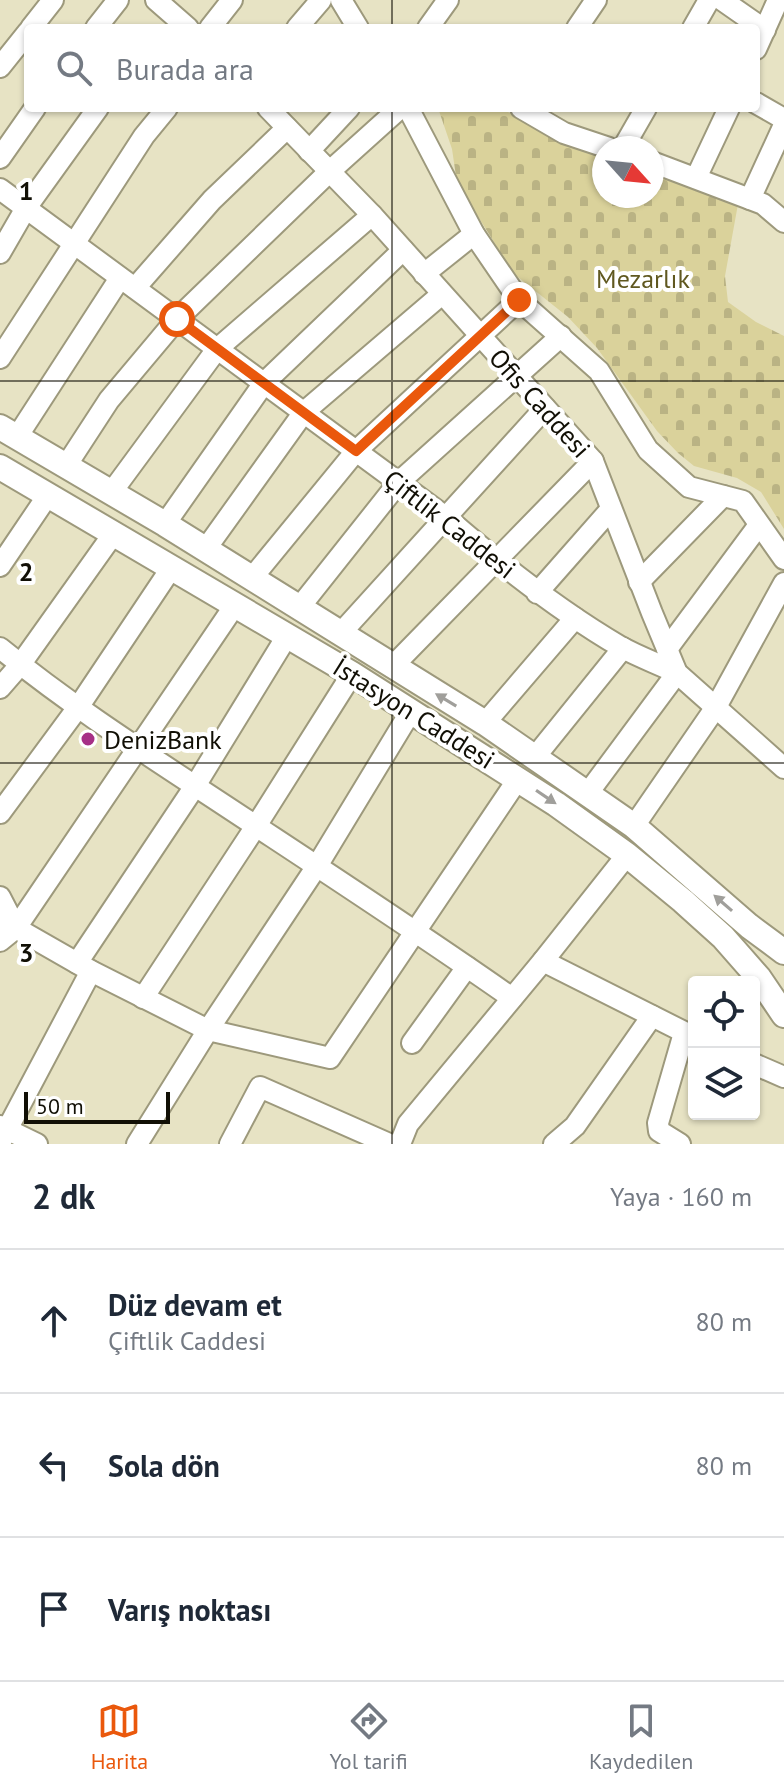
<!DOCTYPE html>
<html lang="tr">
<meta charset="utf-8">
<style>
body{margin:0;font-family:"PT Sans",sans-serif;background:#f2f2f3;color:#1f2937}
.controls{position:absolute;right:24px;bottom:24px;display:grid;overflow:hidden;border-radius:8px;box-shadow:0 2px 6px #0004}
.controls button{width:72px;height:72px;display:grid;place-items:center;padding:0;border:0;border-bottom:2px solid #e0e1e3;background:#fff;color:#1f2937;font:40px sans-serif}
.compass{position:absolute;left:592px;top:136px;width:72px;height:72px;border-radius:50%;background:#fff;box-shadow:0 2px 6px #0004;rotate:117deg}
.scale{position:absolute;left:24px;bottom:20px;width:146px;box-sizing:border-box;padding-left:8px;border:4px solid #110f05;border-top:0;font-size:22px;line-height:28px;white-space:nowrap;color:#110f05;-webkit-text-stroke:6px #fff;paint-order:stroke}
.stop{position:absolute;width:24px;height:24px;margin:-18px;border:6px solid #ea580c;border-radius:50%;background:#fff}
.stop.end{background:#ea580c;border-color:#fff;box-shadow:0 2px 8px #0008}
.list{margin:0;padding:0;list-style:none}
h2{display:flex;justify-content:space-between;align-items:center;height:104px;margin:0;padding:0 32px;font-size:34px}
h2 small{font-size:26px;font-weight:400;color:#747a83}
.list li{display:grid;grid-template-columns:52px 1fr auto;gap:24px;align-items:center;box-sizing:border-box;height:144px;padding:0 32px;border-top:2px solid #e0e1e3}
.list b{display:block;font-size:30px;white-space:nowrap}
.list p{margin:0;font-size:26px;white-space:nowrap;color:#747a83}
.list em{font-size:26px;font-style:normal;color:#747a83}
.icon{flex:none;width:44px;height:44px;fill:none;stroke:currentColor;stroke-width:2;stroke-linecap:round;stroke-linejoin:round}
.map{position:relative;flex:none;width:784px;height:1144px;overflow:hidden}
.search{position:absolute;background:#fff;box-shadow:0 2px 6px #0004;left:24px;right:24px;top:24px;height:88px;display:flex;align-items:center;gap:20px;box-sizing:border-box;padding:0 28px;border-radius:8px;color:#747a83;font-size:30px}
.sheet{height:536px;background:#fff}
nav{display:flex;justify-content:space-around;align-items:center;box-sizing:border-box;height:112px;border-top:2px solid #e0e1e3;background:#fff;font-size:22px;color:#747a83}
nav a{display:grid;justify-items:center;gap:4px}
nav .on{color:#ea580c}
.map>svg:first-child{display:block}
.cemetery{fill:url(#cemetery-stones)}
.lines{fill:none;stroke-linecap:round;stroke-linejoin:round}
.minor-casing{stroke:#9d997c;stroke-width:24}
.major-casing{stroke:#9d997c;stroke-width:28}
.minor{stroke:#fff;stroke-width:20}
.major{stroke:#fff;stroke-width:24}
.oneway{fill:#a09f9b}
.route{stroke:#ea580c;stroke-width:10}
.grid{fill:none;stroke:#110f05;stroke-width:2;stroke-opacity:0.55}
.poi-dot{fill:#a62f86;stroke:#fff;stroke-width:3}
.labels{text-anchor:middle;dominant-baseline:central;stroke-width:8;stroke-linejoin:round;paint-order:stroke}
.park-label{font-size:26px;fill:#605820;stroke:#fff}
.street-label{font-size:26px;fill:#110f05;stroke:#fff}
.poi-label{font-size:26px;fill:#110f05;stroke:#fff;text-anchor:start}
.grid-label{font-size:26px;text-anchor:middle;font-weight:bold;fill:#110f05;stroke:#fff;stroke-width:8;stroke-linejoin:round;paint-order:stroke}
</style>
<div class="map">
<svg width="784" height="1144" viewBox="0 0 784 1144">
<defs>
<pattern id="cemetery-stones" width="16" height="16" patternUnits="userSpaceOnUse" patternTransform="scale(2)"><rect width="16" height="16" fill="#dad29b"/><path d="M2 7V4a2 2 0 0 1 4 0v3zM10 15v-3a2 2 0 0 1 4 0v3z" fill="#bab384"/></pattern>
</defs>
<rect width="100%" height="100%" fill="#e7e3c4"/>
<!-- cemetery -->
<polygon class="cemetery" points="438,108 500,108 566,141 604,155 604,196 652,196 652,173 738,204 725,276 728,302 756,322 784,336 784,529 761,492 737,478 694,466 678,453 657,431 597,348 568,317 514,274 457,183 452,149"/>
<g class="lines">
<defs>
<g id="minor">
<polyline points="156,0 188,28"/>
<polyline points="341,0 358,28"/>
<polyline points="722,0 765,30"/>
<polyline points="31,28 53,0"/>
<polyline points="96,28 118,0"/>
<polyline points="210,28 232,0"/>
<polyline points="297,28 321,0"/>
<polyline points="428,28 448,0"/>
<polyline points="577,28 596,0"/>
<polyline points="693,28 709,0"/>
<polyline points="756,49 778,0"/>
<polyline points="0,67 28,32"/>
<polyline points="756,103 784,119"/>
<polyline points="268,108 372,215 593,461 652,613 677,673 784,768"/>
<polyline points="408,108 474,234 519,300 599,371 648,450 689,487 743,501 784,559"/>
<polyline points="521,108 564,133 609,148"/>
<polyline points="623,148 646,108"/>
<polyline points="309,151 349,108"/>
<polyline points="0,158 35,108"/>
<polyline points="652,162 763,204 784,222"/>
<polyline points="696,178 729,108"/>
<path d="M0 189 447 518C502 566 558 610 621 647 639 657 659 664 677 673L588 793"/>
<polyline points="750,199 784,125"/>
<polyline points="0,253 26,208 98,108"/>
<polyline points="424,274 474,234"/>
<polyline points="135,288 212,200 287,128"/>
<polyline points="0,358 144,136 167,108"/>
<polyline points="17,437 120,278"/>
<polyline points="66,466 109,400 177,319 330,171 400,108"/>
<polyline points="111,493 217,349 372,215"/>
<polyline points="165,524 264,383 403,250"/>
<polyline points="205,550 304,412 442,294"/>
<polyline points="0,566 48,495"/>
<polyline points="252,578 356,451 519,300"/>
<polyline points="639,582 723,496"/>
<polyline points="537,593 611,509"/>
<polyline points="299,608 399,482 561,336"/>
<polyline points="340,634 545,408"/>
<path d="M0 648C71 706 148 755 224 805 321 869 418 932 512 998"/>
<polyline points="667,649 759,525"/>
<polyline points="392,667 593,461"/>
<polyline points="0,688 20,665 114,533"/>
<polyline points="485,723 575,618"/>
<polyline points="535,757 623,648"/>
<polyline points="0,813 79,706 172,567"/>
<polyline points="634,826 716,707 784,583"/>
<polyline points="0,897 16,928"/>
<polyline points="0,919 91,971 208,1030 330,1058 518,779"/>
<polyline points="0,941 16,928 235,605"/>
<polyline points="543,961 694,1037"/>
<polyline points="77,963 195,786 287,636"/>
<polyline points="143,998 256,826 352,674"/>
<polyline points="412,1043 467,967"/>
<polyline points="754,1064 784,1077"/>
<polyline points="0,1126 37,1144"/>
<polyline points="0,1143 91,971"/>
<polyline points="137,1144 208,1030 317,866 411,711"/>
<polyline points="230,1144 260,1087 389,1144"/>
<polyline points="400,1144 408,1124 543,961 627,855"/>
<polyline points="554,1144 575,1126 652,1016"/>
<polyline points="680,1144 659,1131 658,1123 684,1033"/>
</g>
<g id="major">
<polyline points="0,427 165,524 485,723 634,826 749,926 784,952"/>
<polyline points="0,467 352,674 556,804 627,855 683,901 723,937 759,978 784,1015"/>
</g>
</defs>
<!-- minor casing -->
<use href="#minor" class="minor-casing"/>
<!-- major casing -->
<use href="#major" class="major-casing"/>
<!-- minor -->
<use href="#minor" class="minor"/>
<!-- major -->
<use href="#major" class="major"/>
</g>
<!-- one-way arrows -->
<defs><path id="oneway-solid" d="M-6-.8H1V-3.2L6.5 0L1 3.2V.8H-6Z" transform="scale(2)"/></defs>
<g class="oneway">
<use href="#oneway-solid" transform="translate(446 700) rotate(-149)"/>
<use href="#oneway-solid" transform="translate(546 797) rotate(34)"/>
<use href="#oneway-solid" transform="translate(723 903) rotate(-139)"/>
</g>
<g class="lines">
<!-- route -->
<polyline class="route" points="177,319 356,451 519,300"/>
</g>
<!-- grid -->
<path class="grid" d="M392 0V28M392 108V1144M0 381H784M0 763H784"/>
<!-- markers -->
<circle class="poi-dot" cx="88" cy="739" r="8"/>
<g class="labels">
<!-- park labels -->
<g class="park-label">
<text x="643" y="278">Mezarlık</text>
</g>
<!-- street labels -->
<g class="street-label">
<text transform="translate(540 403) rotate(48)">Ofis Caddesi</text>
<text transform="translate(450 524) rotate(38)">Çiftlik Caddesi</text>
<text transform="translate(414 713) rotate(32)">İstasyon Caddesi</text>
</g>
<!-- poi labels -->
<g class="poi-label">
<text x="104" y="739">DenizBank</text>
</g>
</g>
<g class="grid-label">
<text x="26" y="200">1</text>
<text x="26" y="581">2</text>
<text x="26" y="962">3</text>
</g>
</svg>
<div class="controls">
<button><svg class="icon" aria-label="locate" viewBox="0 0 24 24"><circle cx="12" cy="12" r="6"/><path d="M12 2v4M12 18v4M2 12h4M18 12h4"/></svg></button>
<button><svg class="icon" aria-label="layers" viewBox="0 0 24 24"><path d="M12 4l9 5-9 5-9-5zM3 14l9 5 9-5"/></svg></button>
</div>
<svg class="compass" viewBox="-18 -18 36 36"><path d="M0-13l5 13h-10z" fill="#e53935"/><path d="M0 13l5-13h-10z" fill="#747a83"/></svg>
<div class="scale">50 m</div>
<div class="stop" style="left:177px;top:319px"></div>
<div class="stop end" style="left:519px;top:300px"></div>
<div class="search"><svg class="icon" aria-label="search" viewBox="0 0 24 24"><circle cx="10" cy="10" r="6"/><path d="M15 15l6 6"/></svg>Burada ara</div>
</div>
<section class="sheet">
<h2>2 dk<small>Yaya · 160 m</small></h2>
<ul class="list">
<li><svg class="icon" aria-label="ahead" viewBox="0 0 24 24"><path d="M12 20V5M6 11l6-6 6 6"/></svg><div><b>Düz devam et</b><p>Çiftlik Caddesi</p></div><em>80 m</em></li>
<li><svg class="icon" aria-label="left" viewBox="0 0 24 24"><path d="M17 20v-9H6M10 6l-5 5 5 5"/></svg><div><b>Sola dön</b></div><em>80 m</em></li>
<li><svg class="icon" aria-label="arrive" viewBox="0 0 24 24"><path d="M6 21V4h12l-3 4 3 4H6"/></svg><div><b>Varış noktası</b></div></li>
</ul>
</section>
<nav>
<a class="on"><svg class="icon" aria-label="map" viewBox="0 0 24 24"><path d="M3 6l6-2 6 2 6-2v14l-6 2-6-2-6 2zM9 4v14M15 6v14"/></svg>Harita</a>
<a><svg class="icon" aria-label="directions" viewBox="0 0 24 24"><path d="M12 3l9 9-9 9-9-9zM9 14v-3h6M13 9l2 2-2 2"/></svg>Yol tarifi</a>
<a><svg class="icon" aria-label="saved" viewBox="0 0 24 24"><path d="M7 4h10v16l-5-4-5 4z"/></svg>Kaydedilen</a>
</nav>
